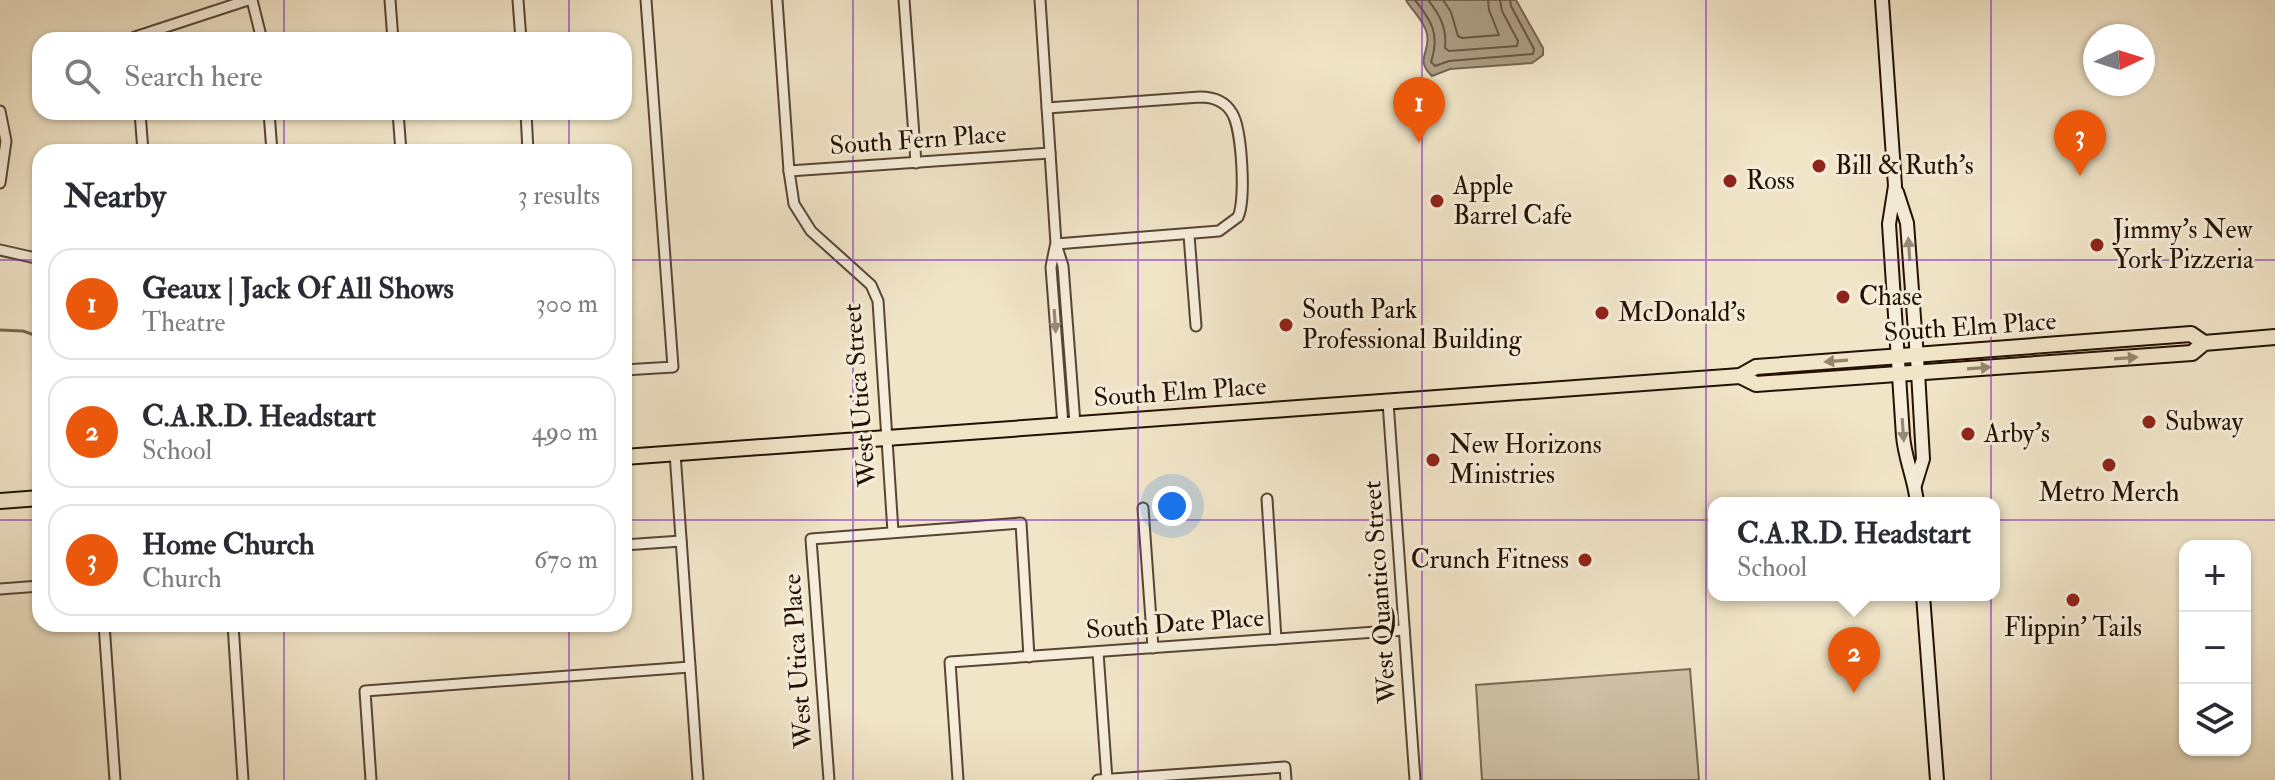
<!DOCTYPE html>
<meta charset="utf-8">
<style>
body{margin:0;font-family:"IM FELL Double Pica",serif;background:#f7f7f7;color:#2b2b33}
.controls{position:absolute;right:24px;bottom:24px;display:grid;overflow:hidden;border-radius:16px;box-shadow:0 2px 6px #0004}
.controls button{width:72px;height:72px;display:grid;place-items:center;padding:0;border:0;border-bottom:2px solid #e1e1e2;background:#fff;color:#2b2b33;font:40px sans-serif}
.compass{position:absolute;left:2083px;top:24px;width:72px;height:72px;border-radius:50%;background:#fff;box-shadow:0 2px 6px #0004;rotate:86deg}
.you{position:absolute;left:1172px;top:506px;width:28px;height:28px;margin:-20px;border:6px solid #fff;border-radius:50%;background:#1a73e8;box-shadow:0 0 0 12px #1a73e833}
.badge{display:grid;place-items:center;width:52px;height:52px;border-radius:50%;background:#ea580c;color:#fff;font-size:26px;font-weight:700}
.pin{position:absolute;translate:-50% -66px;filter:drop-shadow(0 2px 4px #0008)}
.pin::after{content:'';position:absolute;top:42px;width:28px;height:24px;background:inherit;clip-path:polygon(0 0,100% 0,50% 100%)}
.popup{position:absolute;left:1708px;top:497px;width:292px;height:104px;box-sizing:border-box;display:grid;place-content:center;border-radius:16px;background:#fff;filter:drop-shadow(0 2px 6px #0005);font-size:26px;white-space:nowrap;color:#7c7c81}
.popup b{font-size:30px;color:#2b2b33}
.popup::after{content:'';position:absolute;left:50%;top:100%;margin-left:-16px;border:16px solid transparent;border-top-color:#fff}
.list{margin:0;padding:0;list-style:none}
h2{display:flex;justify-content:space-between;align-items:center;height:104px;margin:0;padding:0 32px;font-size:34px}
h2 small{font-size:26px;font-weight:400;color:#7c7c81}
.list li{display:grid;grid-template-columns:52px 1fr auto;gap:24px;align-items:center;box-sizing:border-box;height:112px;margin:0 16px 16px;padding:0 16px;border:2px solid #e1e1e2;border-radius:24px}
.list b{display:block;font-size:30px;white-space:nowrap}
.list p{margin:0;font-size:26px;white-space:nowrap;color:#7c7c81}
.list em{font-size:26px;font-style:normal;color:#7c7c81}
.icon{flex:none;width:44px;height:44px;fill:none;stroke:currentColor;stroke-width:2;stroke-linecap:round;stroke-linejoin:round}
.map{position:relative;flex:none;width:2275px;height:780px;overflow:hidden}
.search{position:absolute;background:#fff;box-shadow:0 2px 6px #0004;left:32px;top:32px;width:600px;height:88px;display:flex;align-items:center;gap:20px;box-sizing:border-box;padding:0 28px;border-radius:24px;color:#7c7c81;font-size:30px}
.panel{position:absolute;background:#fff;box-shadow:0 2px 6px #0004;left:32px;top:144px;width:600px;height:488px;border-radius:24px}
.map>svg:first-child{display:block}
.green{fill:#cec1a6;stroke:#796854;stroke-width:2}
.water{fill:#ab9d84;stroke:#756550;stroke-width:2}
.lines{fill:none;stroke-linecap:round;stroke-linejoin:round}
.shore{stroke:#685642;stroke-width:2}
.stream{stroke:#756550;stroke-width:3}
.street-casing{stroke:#574533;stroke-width:13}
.secondary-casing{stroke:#241001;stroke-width:16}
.primary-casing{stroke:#241001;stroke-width:18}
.street{stroke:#f6eedb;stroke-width:9}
.secondary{stroke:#f6eedb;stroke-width:12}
.primary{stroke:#f1e5c8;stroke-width:14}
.oneway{fill:#988a79}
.oneway2{fill:#95856e}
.grid{fill:none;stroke:#7b2cbf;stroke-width:2;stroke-opacity:0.55}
.poi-dot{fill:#8f2418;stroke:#f6eedb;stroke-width:3}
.labels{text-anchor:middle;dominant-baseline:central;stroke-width:6;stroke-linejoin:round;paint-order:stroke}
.street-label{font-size:26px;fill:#241001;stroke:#f6eedb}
.poi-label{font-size:26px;fill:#241001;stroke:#f6eedb;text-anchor:start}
</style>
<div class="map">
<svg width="2275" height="780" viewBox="0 0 2275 780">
<rect width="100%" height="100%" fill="#f1e5c8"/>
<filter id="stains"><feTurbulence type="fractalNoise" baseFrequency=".0025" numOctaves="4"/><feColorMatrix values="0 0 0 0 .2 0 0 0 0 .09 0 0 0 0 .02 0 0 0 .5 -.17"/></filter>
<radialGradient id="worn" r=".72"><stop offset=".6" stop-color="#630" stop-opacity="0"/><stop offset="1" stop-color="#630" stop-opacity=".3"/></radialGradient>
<!-- green -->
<polygon class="green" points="1690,669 1699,780 1482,780 1476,685"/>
<!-- water -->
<path class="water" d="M1406 0H1516L1543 48V55L1532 63 1450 69 1432 76C1414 59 1431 53 1427 34 1424 20 1412 11 1406 0Z"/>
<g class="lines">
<!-- shore -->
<g class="shore">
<path d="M1415 0C1432 21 1440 35 1431 62L1435 66 1449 61 1533 54 1534 49 1511 6 1510 0"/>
<path d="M1428 0C1440 15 1447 28 1445 48L1449 51 1517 46 1518 41 1502 11 1500 0"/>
<polyline points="1443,0 1451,12 1458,36 1462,38 1499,35 1489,10 1488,0"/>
</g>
<!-- stream -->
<polyline class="stream" points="0,330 23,331 40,337"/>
<defs>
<g id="street">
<polyline points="252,0 262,40"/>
<polyline points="390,0 393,40"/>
<polyline points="518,0 521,40"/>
<polyline points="777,0 789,171 794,204 811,231 871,285 878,301 893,532"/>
<polyline points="904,0 916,163"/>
<polyline points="1040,0 1056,244 1063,266 1075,424"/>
<polyline points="135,40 135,37 248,0"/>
<path d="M1047 108 1200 97C1213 97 1225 101 1232 113 1242 129 1246 200 1238 217L1219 231 1056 244"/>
<polyline points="0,111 6,141 0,183"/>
<polyline points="140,112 143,152"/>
<polyline points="269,112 272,152"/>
<polyline points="398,112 401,152"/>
<polyline points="526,112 528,152"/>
<polyline points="789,171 1050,153"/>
<polyline points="1189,235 1196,326"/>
<polyline points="1055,247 1051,267 1063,425"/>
<polyline points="0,250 40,259"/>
<polyline points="624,370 673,367 646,0"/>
<polyline points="1388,402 1415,780"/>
<polyline points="675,453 698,780"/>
<polyline points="1267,499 1276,639"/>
<polyline points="1143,508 1153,648"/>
<polyline points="624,545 681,541"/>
<polyline points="0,589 40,586"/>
<polyline points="104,624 115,780"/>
<polyline points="233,624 243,780"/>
<polyline points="1098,652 1107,780"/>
<polyline points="371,780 365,691 690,667"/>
<polyline points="829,780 811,539 1021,523 1029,657"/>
<polyline points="958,780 950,662 1404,630"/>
<polyline points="1098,780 1285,767 1286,780"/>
</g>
<g id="secondary">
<path d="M1882 0 1895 186 1889 224 1903 436C1905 460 1915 480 1917 503"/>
<polyline points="1897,192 1907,223 1918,372 1923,459 1915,485"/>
<polyline points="1923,595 1937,780"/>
</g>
<g id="primary">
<polyline points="1740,376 1756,384 2192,353 2204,343 2275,337"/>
<polyline points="624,457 1740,376 1756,367 2191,334 2204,343"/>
<polyline points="0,501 40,498"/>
</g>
</defs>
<!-- street casing -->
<use href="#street" class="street-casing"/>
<!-- secondary casing -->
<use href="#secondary" class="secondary-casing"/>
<!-- primary casing -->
<use href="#primary" class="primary-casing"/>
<!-- street -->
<use href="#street" class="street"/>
<!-- secondary -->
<use href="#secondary" class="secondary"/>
<!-- primary -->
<use href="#primary" class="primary"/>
</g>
<!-- one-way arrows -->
<defs><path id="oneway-solid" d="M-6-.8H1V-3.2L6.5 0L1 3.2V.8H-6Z" transform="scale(2)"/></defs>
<g class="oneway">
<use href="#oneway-solid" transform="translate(1909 249) rotate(-94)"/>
<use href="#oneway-solid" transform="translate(1055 321) rotate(86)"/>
<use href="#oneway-solid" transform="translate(1903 430) rotate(86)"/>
</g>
<g class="oneway2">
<use href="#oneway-solid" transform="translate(2126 358) rotate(-4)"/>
<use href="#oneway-solid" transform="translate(1836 361) rotate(176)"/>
<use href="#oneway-solid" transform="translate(1979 368) rotate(-4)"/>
</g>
<!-- grid -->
<path class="grid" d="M284 0V40M569 0V40M853 0V780M1138 0V780M1422 0V780M1706 0V780M1991 0V780M284 112V152M569 112V152M0 260H40M624 260H2275M0 520H40M624 520H2275M284 624V780M569 624V780"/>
<!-- markers -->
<g class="poi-dot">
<circle cx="1819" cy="166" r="8"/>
<circle cx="1730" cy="181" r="8"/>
<circle cx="1437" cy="201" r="8"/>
<circle cx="2097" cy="245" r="8"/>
<circle cx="1843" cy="297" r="8"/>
<circle cx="1602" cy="313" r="8"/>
<circle cx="1286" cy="325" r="8"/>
<circle cx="2149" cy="422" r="8"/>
<circle cx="1968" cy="434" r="8"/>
<circle cx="1433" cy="460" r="8"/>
<circle cx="2109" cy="465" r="8"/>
<circle cx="1585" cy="560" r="8"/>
<circle cx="2073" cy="600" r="8"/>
</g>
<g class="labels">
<!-- street labels -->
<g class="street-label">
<text transform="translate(918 140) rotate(-4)">South Fern Place</text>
<text transform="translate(1970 327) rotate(-4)">South Elm Place</text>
<text transform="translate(1180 392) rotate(-4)">South Elm Place</text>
<text transform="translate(860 395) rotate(-95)">West Utica Street</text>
<text transform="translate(1380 592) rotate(-94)">West Quantico Street</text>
<text transform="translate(1175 624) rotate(-4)">South Date Place</text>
<text transform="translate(798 661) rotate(-94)">West Utica Place</text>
</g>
<!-- poi labels -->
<g class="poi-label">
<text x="1835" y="166">Bill &amp; Ruth's</text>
<text x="1746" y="181">Ross</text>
<text x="1453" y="186">Apple<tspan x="1453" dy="30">Barrel Cafe</tspan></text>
<text x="2113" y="230">Jimmy's New<tspan x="2113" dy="30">York Pizzeria</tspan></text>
<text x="1859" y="297">Chase</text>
<text x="1302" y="310">South Park<tspan x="1302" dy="30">Professional Building</tspan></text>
<text x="1618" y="313">McDonald's</text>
<text x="2165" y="422">Subway</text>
<text x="1984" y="434">Arby's</text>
<text x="1449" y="445">New Horizons<tspan x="1449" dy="30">Ministries</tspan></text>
<text x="2109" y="493" text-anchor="middle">Metro Merch</text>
<text x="1569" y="560" text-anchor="end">Crunch Fitness</text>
<text x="2073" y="628" text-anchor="middle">Flippin' Tails</text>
</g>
</g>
<rect width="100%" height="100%" filter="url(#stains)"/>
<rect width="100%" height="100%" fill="url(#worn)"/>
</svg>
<div class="controls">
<button>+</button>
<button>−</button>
<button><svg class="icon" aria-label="layers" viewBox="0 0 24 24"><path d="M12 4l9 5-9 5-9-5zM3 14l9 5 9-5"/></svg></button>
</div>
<svg class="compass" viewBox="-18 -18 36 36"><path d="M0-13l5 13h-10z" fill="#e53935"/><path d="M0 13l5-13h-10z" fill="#7c7c81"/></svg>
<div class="you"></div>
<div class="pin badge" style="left:1419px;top:143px">1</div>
<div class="pin badge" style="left:1854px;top:693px">2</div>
<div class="popup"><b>C.A.R.D. Headstart</b>School</div>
<div class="pin badge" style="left:2080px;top:176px">3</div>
<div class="search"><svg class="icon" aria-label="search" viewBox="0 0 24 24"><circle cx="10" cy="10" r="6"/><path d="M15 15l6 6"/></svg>Search here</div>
<section class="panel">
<h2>Nearby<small>3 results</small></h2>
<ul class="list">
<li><span class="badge">1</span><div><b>Geaux | Jack Of All Shows</b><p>Theatre</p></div><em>300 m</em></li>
<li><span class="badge">2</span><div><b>C.A.R.D. Headstart</b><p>School</p></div><em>490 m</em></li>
<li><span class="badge">3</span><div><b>Home Church</b><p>Church</p></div><em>670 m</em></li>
</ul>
</section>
</div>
